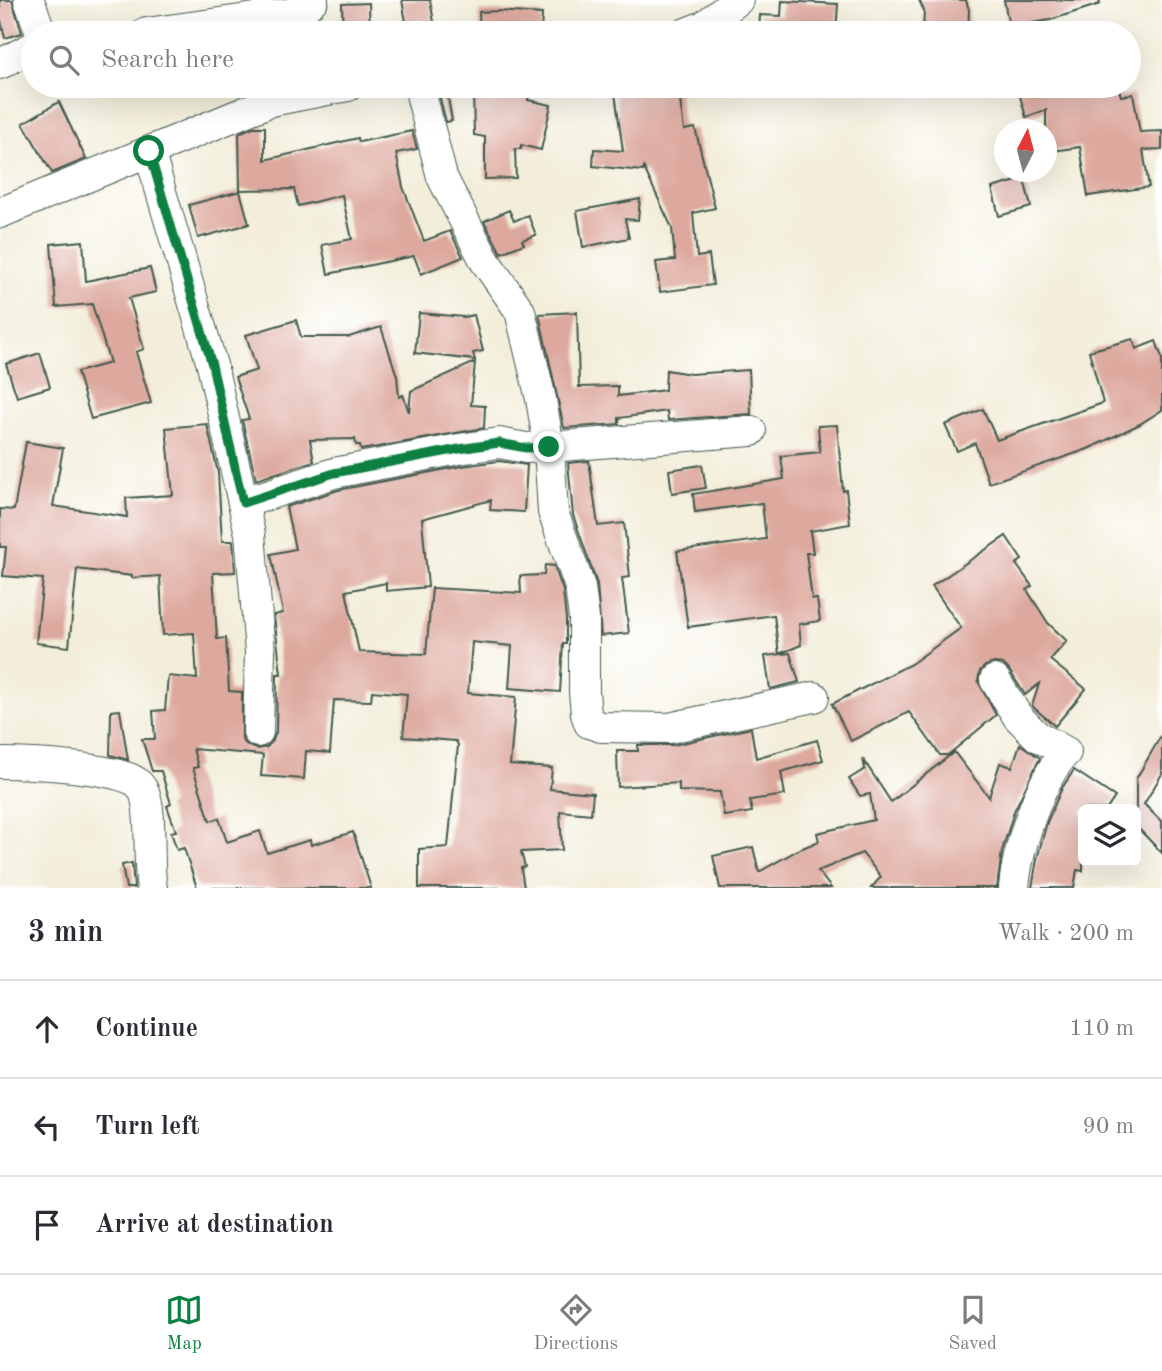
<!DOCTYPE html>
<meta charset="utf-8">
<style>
body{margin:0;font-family:"Old Standard TT",serif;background:#f2f2f3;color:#2b2b33}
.controls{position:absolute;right:21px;bottom:21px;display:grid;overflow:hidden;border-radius:10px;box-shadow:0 7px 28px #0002}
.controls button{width:63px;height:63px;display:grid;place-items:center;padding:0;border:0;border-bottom:2px solid #e1e1e2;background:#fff;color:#2b2b33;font:35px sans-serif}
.compass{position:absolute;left:994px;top:119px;width:63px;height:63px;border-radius:50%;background:#fff;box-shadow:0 7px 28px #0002;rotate:6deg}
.stop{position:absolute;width:21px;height:21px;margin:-16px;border:5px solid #0b8043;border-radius:50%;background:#fff}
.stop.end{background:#0b8043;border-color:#fff;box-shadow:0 2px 7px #0008}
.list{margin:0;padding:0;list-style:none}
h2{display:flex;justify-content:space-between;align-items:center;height:91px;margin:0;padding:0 28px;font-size:30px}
h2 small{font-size:23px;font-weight:400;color:#7c7c81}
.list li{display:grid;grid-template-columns:46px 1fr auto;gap:21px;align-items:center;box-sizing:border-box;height:98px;padding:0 28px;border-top:2px solid #e1e1e2}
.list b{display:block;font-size:26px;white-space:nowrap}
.list em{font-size:23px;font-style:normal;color:#7c7c81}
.icon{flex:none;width:38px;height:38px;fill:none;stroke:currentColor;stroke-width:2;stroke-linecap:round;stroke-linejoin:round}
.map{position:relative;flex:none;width:1162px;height:888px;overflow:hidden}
.search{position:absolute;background:#fff;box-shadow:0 7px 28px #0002;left:21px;right:21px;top:21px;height:77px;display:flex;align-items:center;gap:18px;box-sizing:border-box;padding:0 24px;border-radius:38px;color:#7c7c81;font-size:26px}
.sheet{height:385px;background:#fff}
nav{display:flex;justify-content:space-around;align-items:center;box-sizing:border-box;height:98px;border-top:2px solid #e1e1e2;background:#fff;font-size:19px;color:#7c7c81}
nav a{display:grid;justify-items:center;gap:4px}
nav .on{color:#0b8043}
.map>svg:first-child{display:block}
.building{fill:#dda89d}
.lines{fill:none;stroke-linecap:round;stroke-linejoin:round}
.minor-casing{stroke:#3f584d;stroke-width:32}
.minor{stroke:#fff;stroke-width:30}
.route{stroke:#0b8043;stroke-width:9}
</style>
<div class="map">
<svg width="1162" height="888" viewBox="0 0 1162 888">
<rect width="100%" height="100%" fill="#fff"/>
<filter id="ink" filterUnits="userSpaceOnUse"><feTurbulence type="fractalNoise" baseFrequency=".0143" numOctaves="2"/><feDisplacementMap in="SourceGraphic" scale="14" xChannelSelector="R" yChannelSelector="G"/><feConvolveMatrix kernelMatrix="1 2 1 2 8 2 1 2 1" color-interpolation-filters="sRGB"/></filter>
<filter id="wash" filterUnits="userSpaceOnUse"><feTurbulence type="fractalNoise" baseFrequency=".00686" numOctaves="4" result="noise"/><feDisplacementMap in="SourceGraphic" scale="28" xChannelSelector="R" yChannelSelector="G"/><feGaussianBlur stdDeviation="1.57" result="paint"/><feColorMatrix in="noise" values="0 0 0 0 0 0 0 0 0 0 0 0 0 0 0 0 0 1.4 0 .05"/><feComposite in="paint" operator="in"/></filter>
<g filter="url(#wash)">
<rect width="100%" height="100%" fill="#f3eeda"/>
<g id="blocks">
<!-- building -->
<g class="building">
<polygon points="0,0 12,0 22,33 5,38 0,17"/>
<polygon points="402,0 430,0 436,33 408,33"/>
<polygon points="919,0 966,0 969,10 968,33 923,33 924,11"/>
<polygon points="1004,0 1099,0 1100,4 1050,20 1009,27"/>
<polygon points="782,1 838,4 836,33 759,33 760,15 781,16"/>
<polygon points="369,3 370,33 343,33 342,4"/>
<polygon points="498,11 542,14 541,33 480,33 479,12"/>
<polygon points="437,86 446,86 452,121 446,122"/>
<polygon points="614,86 678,86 684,130 695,128 715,208 693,213 697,257 709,255 713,285 660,292 656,262 675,260 672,228 644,168 643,171 593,166 594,149 623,151"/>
<polygon points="1017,86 1118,86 1121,96 1133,94 1140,132 1162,131 1162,149 1143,150 1149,187 1088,196 1080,147 1046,152 1046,110 1026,117"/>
<polygon points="501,89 529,93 528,100 551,105 541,150 521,145 521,149 515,149 516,178 485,179 485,137 474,135 473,91"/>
<polygon points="59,102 86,159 52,173 23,123"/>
<polygon points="253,127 265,127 265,160 358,138 359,142 412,131 417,149 396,153 403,187 424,241 450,231 463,257 421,274 414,256 328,274 322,245 352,239 342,195 298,206 294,189 240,190 239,133"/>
<polygon points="1024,179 1031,207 999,216 992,188"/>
<polygon points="240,191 249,224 198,238 189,205"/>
<polygon points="640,199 638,220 625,219 629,238 583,247 577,211"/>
<polygon points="509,210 514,221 528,215 536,235 522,240 524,244 501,253 484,221"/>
<polygon points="83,241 86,281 150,268 156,292 129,298 144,349 136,352 151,403 91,419 77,372 110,363 92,304 56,307 51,244"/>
<polygon points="577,312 579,387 618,386 618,396 665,390 666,370 691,374 749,370 751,414 668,420 667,411 619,418 619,424 564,428 539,314"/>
<polygon points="419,313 464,317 474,315 483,351 473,353 475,360 415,353"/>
<polygon points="296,320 301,337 349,337 381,327 397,376 399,397 403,395 409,412 411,391 475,362 471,405 485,406 484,428 361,450 360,445 356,445 355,439 310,440 314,461 256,480 242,420 249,419 235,377 257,370 246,335"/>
<polygon points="1133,339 1136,349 1156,341 1162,358 1162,410 1140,424 1088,449 989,483 975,443 957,451 945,425 983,409 997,440 1103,403 1089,351"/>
<polygon points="40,353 50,387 17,397 6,364"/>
<polygon points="207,424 218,473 222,541 233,541 235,572 213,573 217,639 226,638 229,691 242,692 242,740 248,746 257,749 267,747 273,740 276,732 277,674 281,674 274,615 283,613 271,554 295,549 286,507 338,490 462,466 499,461 527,465 524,512 490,510 491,500 422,519 428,587 386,591 386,583 346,591 359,652 426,654 432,588 521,593 520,576 544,575 545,565 554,566 563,591 566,619 566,644 563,644 560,692 509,688 512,646 472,642 468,693 516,697 510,765 552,768 550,789 593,793 591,814 560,811 562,850 521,852 525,867 521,868 524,888 419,888 419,849 448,847 458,745 456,741 403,737 407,694 372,691 371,701 334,700 330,753 306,751 304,779 261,776 263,755 193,749 198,767 193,768 210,821 219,818 227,842 260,831 267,853 310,840 311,845 353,832 371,888 197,888 184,848 177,850 171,832 176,831 167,806 171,804 161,771 152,771 142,739 155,739 153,711 165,710 168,676 197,679 194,633 163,635 160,576 132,578 132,576 77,569 69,647 36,643 43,579 3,576 6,547 0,547 0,509 14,510 26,442 63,448 53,506 127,517 126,498 173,495 166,428"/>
<polygon points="837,425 843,491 846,490 850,524 810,531 813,553 806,553 812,599 817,599 820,621 799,624 801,645 779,654 774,615 688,627 677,551 766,539 762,503 695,512 693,494 784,479 781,456 820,452 818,426"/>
<polygon points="589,461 598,526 624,523 630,577 622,578 629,633 601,636 597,584 573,515 568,463"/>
<polygon points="702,465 706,488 672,493 669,470"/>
<polygon points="1006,536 1022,560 1016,564 1032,586 1027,590 1048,623 1067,641 1050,660 1086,689 1055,726 1032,706 1039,684 1025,695 1009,670 1003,664 994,663 985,666 980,671 978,681 996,715 948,755 940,755 909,712 851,741 832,704 911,664 961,628 932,586"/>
<polygon points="790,653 799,682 770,689 765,656"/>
<polygon points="120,710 128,760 110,755 111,711"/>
<polygon points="751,728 756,758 817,740 823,760 781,772 785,795 750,800 752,812 724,816 720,792 679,791 679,783 618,787 617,751 638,751 638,745 673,745"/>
<polygon points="1162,734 1162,774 1144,804 1162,822 1162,853 1136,826 1136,779"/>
<polygon points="1020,744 1040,758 1014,811 1002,851 997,888 871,888 881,877 862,853 818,871 831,888 720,888 713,856 753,847 759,872 798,850 819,841 817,833 874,820 870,794 860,796 849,779 865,769 863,759 891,802 954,752 989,797 1000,763 1012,767"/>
<polygon points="1074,770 1115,797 1107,809 1083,809 1083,871 1077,870 1074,888 1032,888 1037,859 1047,822 1062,788"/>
<polygon points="132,863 134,888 126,888 122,865"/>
</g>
</g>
</g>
<g filter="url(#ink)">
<use href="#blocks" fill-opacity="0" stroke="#3f584d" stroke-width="2"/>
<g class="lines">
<defs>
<g id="minor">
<polyline points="29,0 41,33"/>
<polyline points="146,33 300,12 313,0"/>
<polyline points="686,33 704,26 738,0"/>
<polyline points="0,64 33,47"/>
<polyline points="419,86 442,177 485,261 520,311 541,399 549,447 553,512 580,587 584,618 584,692 586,714 589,723 601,727 669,728 814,697"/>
<polyline points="149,151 212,365 250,534 260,652 258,732"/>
<polyline points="0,213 271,101 348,86"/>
<polyline points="243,503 334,473 459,449 499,443 526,448 549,447 751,431"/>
<path d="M995 680 1018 717 1037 736 1066 752C1039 780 1017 850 1014 888"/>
<path d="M0 763C32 763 106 767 133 780 137 782 142 787 144 792 153 813 147 862 152 888"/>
</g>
</defs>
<!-- minor casing -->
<use href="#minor" class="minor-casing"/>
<!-- minor -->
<use href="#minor" class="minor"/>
</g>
</g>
<g class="lines" filter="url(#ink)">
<!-- route -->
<polyline class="route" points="149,151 212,365 243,503 334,473 459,449 499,443 526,448 549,447"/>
</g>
</svg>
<div class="controls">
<button><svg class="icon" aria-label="layers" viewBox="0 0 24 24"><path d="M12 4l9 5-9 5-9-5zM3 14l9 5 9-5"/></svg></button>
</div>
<svg class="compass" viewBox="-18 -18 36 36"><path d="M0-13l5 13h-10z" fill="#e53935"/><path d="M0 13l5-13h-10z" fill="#7c7c81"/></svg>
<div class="stop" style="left:149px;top:151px"></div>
<div class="stop end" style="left:549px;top:447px"></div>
<div class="search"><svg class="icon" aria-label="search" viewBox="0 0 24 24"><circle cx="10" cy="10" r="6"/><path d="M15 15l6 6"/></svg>Search here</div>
</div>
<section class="sheet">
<h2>3 min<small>Walk · 200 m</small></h2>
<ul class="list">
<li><svg class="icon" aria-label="ahead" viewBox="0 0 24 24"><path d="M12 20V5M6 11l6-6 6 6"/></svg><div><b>Continue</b></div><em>110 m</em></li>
<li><svg class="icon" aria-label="left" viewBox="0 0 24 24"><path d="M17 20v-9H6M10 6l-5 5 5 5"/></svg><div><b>Turn left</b></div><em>90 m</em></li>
<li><svg class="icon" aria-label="arrive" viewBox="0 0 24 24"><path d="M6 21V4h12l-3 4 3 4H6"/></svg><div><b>Arrive at destination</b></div></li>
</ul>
</section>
<nav>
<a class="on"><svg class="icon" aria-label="map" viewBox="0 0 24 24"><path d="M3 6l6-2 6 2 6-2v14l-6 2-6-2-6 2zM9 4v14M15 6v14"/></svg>Map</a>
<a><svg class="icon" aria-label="directions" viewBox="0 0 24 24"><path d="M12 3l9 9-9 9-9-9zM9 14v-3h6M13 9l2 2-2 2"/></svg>Directions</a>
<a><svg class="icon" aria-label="saved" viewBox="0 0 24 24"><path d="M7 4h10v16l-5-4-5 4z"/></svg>Saved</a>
</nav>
